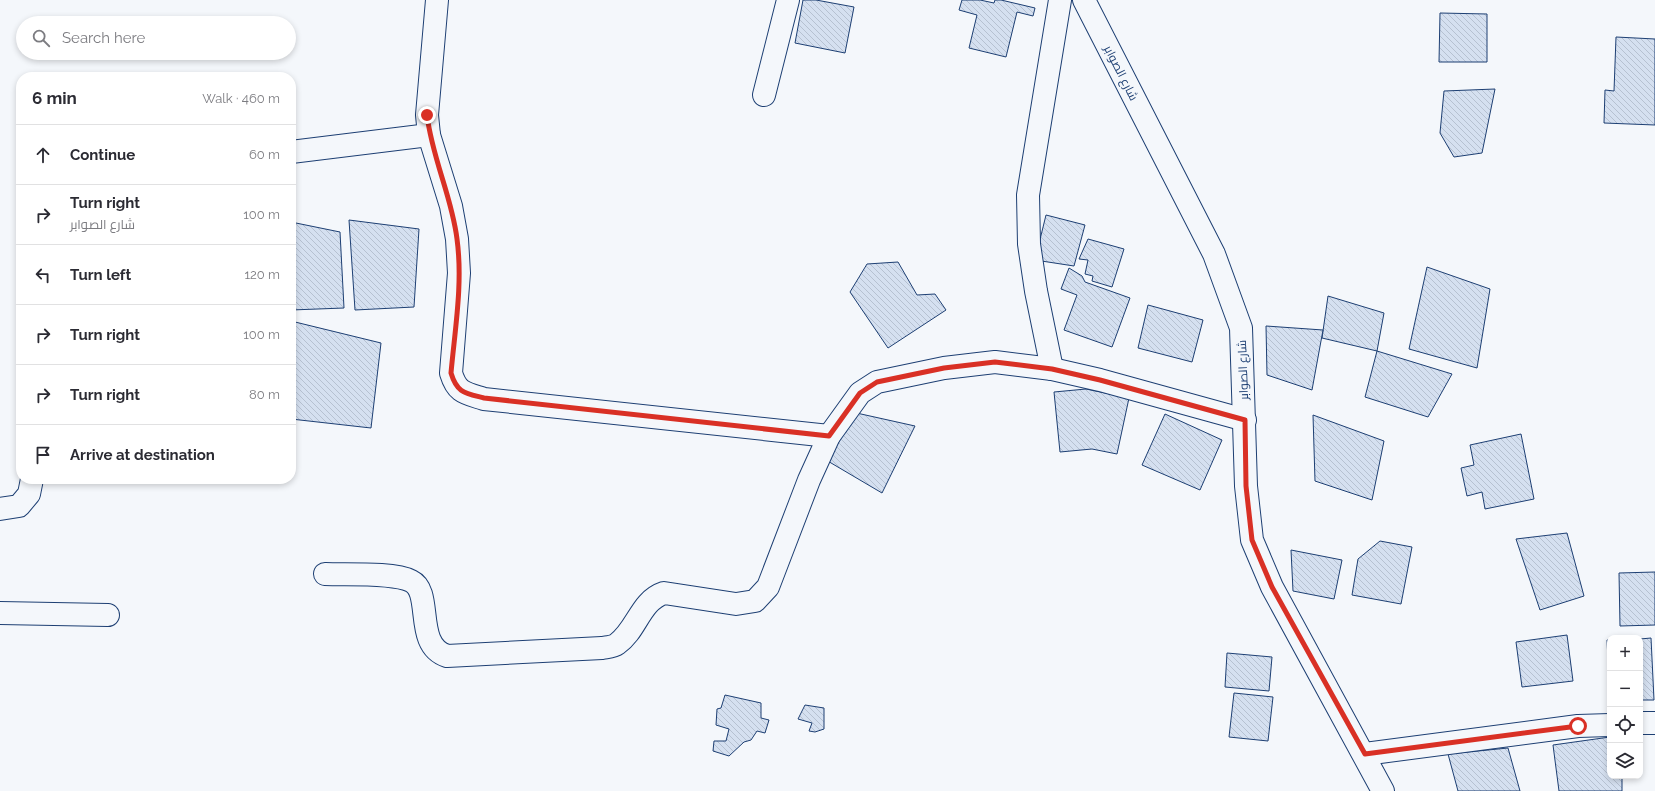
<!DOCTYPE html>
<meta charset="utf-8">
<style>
body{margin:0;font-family:Raleway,Cairo,sans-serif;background:#f2f2f3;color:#2b2b33}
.controls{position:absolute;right:12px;bottom:12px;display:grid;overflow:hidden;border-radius:8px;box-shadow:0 2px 6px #0003}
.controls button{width:36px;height:36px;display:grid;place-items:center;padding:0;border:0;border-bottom:1px solid #e1e1e2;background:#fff;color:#2b2b33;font:20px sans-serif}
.stop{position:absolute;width:12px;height:12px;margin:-9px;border:3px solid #d93025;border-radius:50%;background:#fff}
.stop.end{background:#d93025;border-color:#fff;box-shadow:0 1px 4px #0008}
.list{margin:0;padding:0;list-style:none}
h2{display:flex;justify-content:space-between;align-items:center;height:52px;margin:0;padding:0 16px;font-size:17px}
h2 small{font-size:13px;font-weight:400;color:#7c7c81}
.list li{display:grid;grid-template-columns:26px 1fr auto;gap:12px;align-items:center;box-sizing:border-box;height:60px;padding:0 16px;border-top:1px solid #e1e1e2}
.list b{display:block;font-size:15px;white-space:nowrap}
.list p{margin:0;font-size:13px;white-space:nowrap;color:#7c7c81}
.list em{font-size:13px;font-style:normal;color:#7c7c81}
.icon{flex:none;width:22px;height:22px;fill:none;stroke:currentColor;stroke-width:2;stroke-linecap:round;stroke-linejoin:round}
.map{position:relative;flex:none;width:1655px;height:791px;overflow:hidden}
.search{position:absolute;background:#fff;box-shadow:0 2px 6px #0003;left:16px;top:16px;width:280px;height:44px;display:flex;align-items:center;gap:10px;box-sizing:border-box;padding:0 14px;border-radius:22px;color:#7c7c81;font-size:15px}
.panel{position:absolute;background:#fff;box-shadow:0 2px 6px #0003;left:16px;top:72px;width:280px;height:412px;border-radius:16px}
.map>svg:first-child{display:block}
.building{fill:url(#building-back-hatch);stroke:#1d3f73}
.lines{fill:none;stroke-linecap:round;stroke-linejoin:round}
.street-casing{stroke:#1d3f73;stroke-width:24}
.secondary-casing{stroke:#1d3f73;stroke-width:24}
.street{stroke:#f4f7fb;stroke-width:22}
.secondary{stroke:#f4f7fb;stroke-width:22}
.route{stroke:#d93025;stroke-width:5}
.labels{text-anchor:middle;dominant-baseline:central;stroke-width:3;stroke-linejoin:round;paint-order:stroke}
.street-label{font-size:12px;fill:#1d3f73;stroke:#f4f7fb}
</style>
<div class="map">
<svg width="1655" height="791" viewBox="0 0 1655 791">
<defs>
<pattern id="building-back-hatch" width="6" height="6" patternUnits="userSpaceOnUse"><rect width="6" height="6" fill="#d5e0f0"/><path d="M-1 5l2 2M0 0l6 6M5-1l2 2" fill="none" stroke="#b6c1d1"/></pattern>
</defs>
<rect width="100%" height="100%" fill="#f4f7fb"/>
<!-- building -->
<g class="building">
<polygon points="803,0 816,0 854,7 845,53 795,43"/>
<polygon points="962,0 980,0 994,3 995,0 1001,0 1035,8 1033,16 1017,12 1006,57 969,48 977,15 959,10"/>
<polygon points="1440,13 1487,14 1487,62 1439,62"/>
<polygon points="1616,37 1655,39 1655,125 1604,123 1605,90 1614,91"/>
<polygon points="1495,89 1482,153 1454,157 1440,133 1444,91"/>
<polygon points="1046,215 1085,225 1074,266 1035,260"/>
<polygon points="349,220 419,229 414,307 355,310"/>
<polygon points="291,222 340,232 344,308 291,310"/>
<polygon points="1088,239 1124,249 1112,287 1092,281 1093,276 1085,274 1088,260 1079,259"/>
<polygon points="898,262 917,295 935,294 946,310 888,348 850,292 867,264"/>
<polygon points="1427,267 1490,289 1477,368 1409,349"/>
<polygon points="1069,268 1082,276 1085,282 1130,298 1112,347 1064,330 1077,295 1061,289"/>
<polygon points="1328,296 1384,313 1377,351 1322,338"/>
<polygon points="1148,305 1203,320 1192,362 1138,348"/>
<polygon points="291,321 381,343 371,428 291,419"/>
<polygon points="1266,326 1323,330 1312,390 1267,375"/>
<polygon points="1377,351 1452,374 1428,417 1365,397"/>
<polygon points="1086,389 1129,398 1117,454 1092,449 1060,452 1054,392"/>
<polygon points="852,412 915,426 882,493 826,460"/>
<polygon points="1165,414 1222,440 1200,490 1142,465"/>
<polygon points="1313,415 1384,441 1372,500 1315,481"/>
<polygon points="1521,434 1534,499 1485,509 1482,492 1467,496 1461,468 1474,465 1470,445"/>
<polygon points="1567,533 1584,596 1540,610 1516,539"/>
<polygon points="1380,541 1412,547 1401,604 1352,595 1358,559"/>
<polygon points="1291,550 1342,560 1334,599 1293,591"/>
<polygon points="1655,572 1655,625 1620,626 1619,573"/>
<polygon points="1567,635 1573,681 1522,687 1516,642"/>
<polygon points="1651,638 1654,700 1640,700 1640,639"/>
<polygon points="1607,640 1610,640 1610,701"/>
<polygon points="1227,653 1272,657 1269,691 1225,687"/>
<polygon points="1234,693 1273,697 1268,741 1229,737"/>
<polygon points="725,695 761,703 761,718 769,720 765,733 757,731 751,740 744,742 729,756 713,751 714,741 726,741 729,729 716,725 717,709 721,708"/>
<polygon points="805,705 824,708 824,729 815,732 809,731 812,723 798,719"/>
<polygon points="1610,737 1610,776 1622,776 1622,791 1559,791 1553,745"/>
<polygon points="1508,748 1520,791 1458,791 1448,754"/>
</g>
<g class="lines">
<defs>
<g id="street">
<path d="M437 0 427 115 429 135 451 206 457 239 459 273 451 373C457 393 465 393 484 399L829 436"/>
<polyline points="764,95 788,0"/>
<polyline points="291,152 429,135"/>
<polyline points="1052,369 1036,291 1029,244 1028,195 1060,0"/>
<polyline points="0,509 19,506 29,494 32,479"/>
<path d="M325 574C346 575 393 572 411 581 434 592 413 645 447 656L602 648C607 647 613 647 617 644 637 630 640 601 664 593L736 604 755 601 768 587 809 480 829 436 860 393 877 382 944 368 995 362 1052 369 1100 380 1245 420"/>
<polyline points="0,613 108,615"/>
<polyline points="1640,723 1655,723"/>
<polyline points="1365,754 1578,726 1610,725"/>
</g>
<polyline id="secondary" points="1084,0 1214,254 1241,328 1246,486 1252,540 1272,587 1383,791"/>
</defs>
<!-- street casing -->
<use href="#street" class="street-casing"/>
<!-- secondary casing -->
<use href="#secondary" class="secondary-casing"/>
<!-- street -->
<use href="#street" class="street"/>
<!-- secondary -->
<use href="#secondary" class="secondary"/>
</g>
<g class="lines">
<!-- route -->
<path class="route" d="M427 115C432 158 452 197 457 239 463 283 455 329 451 373 457 393 465 393 484 398L829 436 860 393 877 382 944 368 995 362 1052 369 1100 380 1245 420 1246 486 1252 540 1272 587 1365 754 1578 726"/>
</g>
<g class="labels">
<!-- street labels -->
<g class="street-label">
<text transform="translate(1121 73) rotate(63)">شارع الصوابر</text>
<text transform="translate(1243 370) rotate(-92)">شارع الصوابر</text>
</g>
</g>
</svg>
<div class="controls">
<button>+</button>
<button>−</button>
<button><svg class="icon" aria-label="locate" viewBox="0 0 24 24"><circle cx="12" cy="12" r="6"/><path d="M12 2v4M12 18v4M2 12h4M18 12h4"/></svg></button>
<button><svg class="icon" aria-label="layers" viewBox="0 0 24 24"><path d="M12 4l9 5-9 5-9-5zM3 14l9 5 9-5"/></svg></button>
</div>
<div class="stop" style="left:1578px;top:726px"></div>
<div class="stop end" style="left:427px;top:115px"></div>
<div class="search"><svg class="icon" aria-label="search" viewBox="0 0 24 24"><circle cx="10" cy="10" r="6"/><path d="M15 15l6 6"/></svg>Search here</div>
<section class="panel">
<h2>6 min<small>Walk · 460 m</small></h2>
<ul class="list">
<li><svg class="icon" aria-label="ahead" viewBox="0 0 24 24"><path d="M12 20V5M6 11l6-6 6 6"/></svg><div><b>Continue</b></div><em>60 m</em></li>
<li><svg class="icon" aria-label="right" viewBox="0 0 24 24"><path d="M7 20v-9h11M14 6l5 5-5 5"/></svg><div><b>Turn right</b><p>شارع الصوابر</p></div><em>100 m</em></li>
<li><svg class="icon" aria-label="left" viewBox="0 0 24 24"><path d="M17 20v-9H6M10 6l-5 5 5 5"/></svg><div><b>Turn left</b></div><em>120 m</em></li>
<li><svg class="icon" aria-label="right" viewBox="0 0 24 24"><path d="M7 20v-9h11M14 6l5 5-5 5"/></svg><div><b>Turn right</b></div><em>100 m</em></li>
<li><svg class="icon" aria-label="right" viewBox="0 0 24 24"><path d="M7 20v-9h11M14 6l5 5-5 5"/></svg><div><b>Turn right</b></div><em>80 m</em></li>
<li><svg class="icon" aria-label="arrive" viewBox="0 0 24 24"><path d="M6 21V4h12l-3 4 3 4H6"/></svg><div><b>Arrive at destination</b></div></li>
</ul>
</section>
</div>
